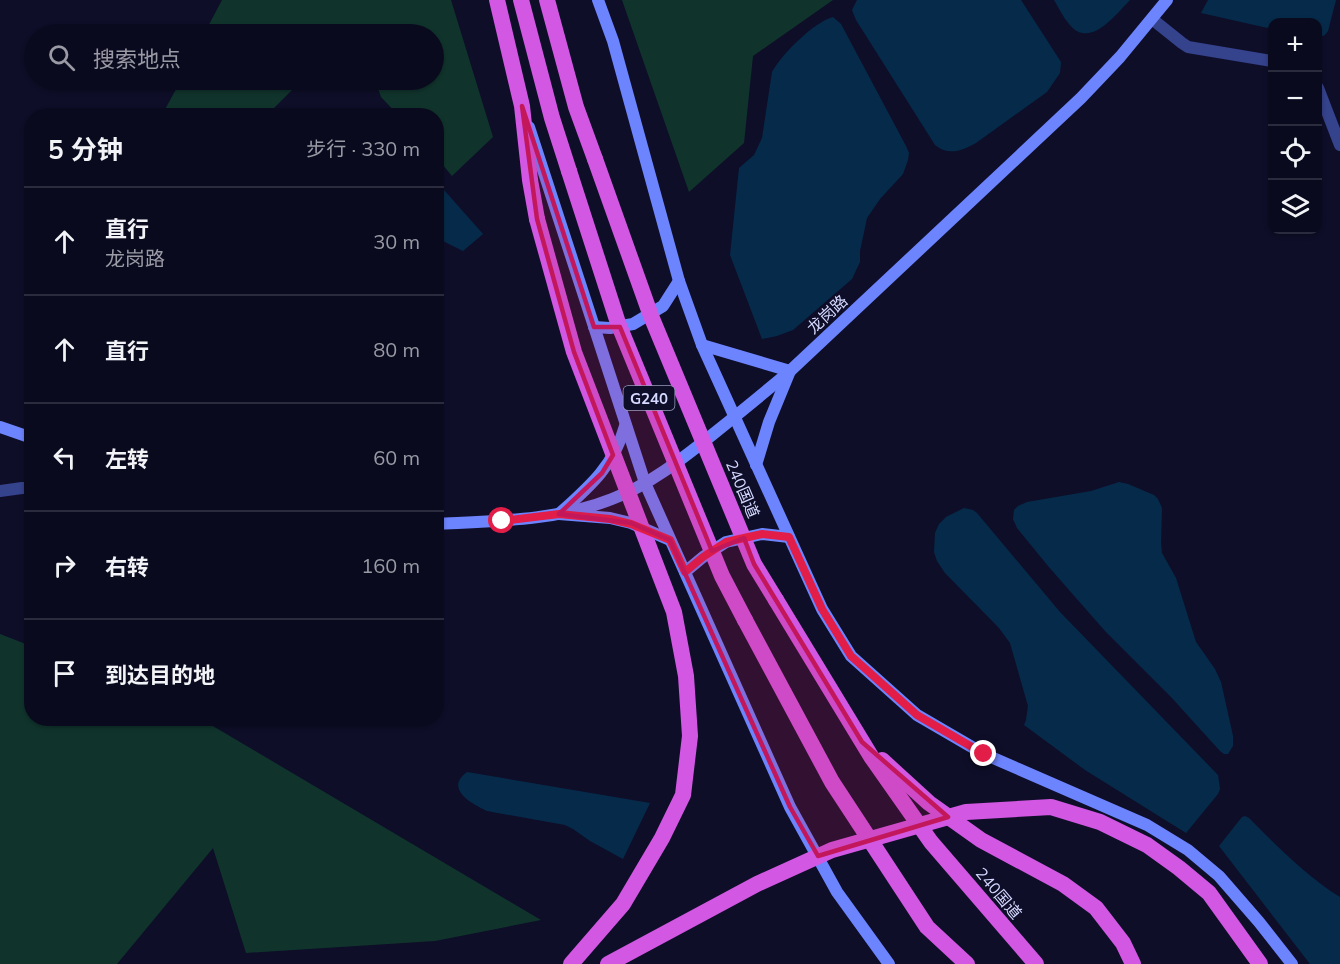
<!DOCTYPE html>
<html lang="zh">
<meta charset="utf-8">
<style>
body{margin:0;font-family:Mulish,"Noto Sans SC",sans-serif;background:#131328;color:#f1f3f6}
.controls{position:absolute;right:18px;top:18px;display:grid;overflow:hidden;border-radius:12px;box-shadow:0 2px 4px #0004}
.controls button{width:54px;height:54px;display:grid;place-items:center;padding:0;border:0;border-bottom:2px solid #2a2b3d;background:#0a0a1f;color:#f1f3f6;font:30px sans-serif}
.stop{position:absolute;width:18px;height:18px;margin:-14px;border:4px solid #e11d48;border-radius:50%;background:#fff}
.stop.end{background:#e11d48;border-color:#fff;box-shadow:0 2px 6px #0008}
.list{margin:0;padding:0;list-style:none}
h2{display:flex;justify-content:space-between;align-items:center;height:78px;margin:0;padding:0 24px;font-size:26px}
h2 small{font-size:20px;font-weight:400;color:#999aa4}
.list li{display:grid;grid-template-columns:39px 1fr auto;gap:18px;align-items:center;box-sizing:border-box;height:108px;padding:0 24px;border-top:2px solid #2a2b3d}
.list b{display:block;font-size:22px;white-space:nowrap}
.list p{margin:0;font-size:20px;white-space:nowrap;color:#999aa4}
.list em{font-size:20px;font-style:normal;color:#999aa4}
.icon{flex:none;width:33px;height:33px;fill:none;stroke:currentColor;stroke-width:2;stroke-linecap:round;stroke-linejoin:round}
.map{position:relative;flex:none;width:1340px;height:964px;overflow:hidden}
.search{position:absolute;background:#0a0a1f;box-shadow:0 2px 4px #0004;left:24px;top:24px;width:420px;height:66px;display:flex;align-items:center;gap:15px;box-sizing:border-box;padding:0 21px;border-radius:33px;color:#999aa4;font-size:22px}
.panel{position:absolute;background:#0a0a1f;box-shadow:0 2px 4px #0004;left:24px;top:108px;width:420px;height:618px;border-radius:24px}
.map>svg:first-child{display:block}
.green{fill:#10342c}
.water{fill:#062b4a}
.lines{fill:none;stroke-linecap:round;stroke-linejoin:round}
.minor{stroke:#35428c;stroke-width:12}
.tertiary{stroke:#35428c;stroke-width:12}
.secondary{stroke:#6d84ff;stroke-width:12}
.trunk{stroke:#d257e2;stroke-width:16}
.trunk-bridge{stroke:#d257e2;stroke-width:16}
.route{stroke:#e11d48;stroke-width:8}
.marked{fill:#c2185b;fill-opacity:0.2;stroke:#c2185b;stroke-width:4.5;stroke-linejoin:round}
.labels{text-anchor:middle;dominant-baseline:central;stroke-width:4.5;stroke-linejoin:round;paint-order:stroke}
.shield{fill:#0e0e29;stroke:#9a9cbf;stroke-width:1.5}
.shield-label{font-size:15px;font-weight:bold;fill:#d6d9ff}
.street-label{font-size:16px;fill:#d6d9ff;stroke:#0e0e29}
</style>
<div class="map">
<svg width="1340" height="964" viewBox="0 0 1340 964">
<rect width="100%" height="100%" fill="#0e0e29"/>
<!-- green -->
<g class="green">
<polygon points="222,0 451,0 493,137 452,176 437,158 436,116 398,115 381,97 375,80 434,80 434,34 358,34 354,26 346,34 204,34"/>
<polygon points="622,0 833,0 753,56 744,143 689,192"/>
<polygon points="181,80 302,80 267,115 162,115"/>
<polygon points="0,634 31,646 32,718 201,719 541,920 435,941 246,953 213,848 117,964 0,964"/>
</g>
<!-- water -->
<g class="water">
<path d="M857 0H1021L1061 62 1060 73 1047 92 976 143C961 151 949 156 935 145L856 20 852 10Z"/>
<path d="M1054 0H1130C1115 15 1090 50 1069 24 1063 17 1059 8 1054 0Z"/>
<polygon points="1208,0 1336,0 1328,31 1325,35 1318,38 1318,22 1272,22 1272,29 1201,13"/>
<path d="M833 17 841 24 906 146 909 153 908 160 903 174 880 199 867 218 860 251V262L852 279 793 330 777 336 762 339 730 255 739 168 754 155 762 138 772 72C782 54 814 22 833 17Z"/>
<polygon points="436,181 483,234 463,251 437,238"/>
<polygon points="1119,482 1128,484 1154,495 1158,499 1162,508 1161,543 1162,553 1176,578 1196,642 1215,669 1221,682 1233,736 1233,746 1228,754 1224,754 1220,751 1171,697 1105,631 1048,566 1017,528 1013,519 1014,510 1018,506 1027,502 1091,491"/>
<polygon points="964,508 973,510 977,513 1060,612 1218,775 1220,789 1218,794 1186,833 1085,770 1024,725 1026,720 1028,706 1010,643 999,628 945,573 937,561 934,552 935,533 939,524 946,517"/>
<path d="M467 772 650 803 623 859 590 841 573 829 565 825 487 811C472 804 444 789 467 772Z"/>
<path d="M1245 816 1249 818C1277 846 1306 876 1340 897V964H1310L1219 846 1242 817Z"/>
</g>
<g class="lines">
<!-- minor -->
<g class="minor">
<polyline points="1152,19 1182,43 1188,47 1272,61"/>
<polyline points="1318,88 1340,145"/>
</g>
<!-- tertiary -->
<polyline class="tertiary" points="0,491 22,488 32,488"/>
<!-- secondary -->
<g class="secondary">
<polyline points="598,0 613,41 679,281 702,345 822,609 851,656 917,715 984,754 1147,825 1188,850 1219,876 1259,922 1292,964"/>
<polyline points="529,127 645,483 790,807 837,892 889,964"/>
<polyline points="594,327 610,328 633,324 663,306 679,281"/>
<polyline points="702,345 790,371 769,422 756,465"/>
<path d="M625 426C614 466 589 487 559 514L610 518 631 523 670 540"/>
<polyline points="0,427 32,438"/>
<path d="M436 524C496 521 556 521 612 499 649 485 682 459 712 435 738 414 764 393 790 371L1081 98 1120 57 1167 0"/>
<polyline points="685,572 703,557 726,542 762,534 789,537"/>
</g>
<!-- trunk -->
<g class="trunk">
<polyline points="497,0 522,106 530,180 537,219"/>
<polyline points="521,0 552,118 569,171"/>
<polyline points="547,0 576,107 595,159"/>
<polyline points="776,600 872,758 931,842 1036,964"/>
<polyline points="745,620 832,782 927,927 967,964"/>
<polyline points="882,760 929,803 981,840 1063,884 1096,908 1123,943 1133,964"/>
</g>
<!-- trunk-bridge -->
<g class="trunk-bridge">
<polyline points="595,159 651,316 754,564 776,600"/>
<polyline points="569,171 618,323 722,576 745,620"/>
<polyline points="537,219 574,352 674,612 686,676 690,736 683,795 662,838 623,904 571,964"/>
<polyline points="608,964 757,884 832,850 966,812 1051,807 1100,822 1147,845 1179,868 1209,893 1260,964"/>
</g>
</g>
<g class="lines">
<!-- route -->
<polyline class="route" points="502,521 559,514 610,519 631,524 670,540 685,572 703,557 726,542 762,534 789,537 822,609 851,656 917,715 984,754"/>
</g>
<!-- marked area -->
<path class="marked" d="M522 106 594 327H620L712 551 744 538 754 564 862 742 948 817 818 856 790 807 670 540 631 523 559 514 602 473 613 455 574 352 537 219Z"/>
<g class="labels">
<!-- shield labels -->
<rect class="shield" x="623.5" y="386" width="51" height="24" rx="4.5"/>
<g class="shield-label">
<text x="649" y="398">G240</text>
</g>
<!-- street labels -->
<g class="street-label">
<text transform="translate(827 314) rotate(-43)">龙岗路</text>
<text transform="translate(743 489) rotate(67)">240国道</text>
<text transform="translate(999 893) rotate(50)">240国道</text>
</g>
</g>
</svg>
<div class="controls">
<button>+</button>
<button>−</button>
<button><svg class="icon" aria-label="locate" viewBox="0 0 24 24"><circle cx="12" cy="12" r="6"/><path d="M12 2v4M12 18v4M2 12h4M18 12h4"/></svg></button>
<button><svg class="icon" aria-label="layers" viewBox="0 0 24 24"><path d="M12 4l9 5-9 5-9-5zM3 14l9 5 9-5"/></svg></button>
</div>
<div class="stop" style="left:502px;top:521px"></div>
<div class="stop end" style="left:984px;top:754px"></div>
<div class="search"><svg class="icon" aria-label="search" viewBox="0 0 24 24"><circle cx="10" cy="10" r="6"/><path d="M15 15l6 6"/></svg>搜索地点</div>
<section class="panel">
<h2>5 分钟<small>步行 · 330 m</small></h2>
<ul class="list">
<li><svg class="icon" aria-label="ahead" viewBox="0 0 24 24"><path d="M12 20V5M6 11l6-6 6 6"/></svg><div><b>直行</b><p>龙岗路</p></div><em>30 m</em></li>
<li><svg class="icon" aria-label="ahead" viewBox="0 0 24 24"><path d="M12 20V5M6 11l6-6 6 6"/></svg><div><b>直行</b></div><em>80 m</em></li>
<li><svg class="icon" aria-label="left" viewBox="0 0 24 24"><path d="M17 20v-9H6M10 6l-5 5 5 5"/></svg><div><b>左转</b></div><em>60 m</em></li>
<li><svg class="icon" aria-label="right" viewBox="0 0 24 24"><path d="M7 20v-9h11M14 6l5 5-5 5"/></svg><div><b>右转</b></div><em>160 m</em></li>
<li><svg class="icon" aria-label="arrive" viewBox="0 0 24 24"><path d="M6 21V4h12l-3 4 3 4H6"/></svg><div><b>到达目的地</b></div></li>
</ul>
</section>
</div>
